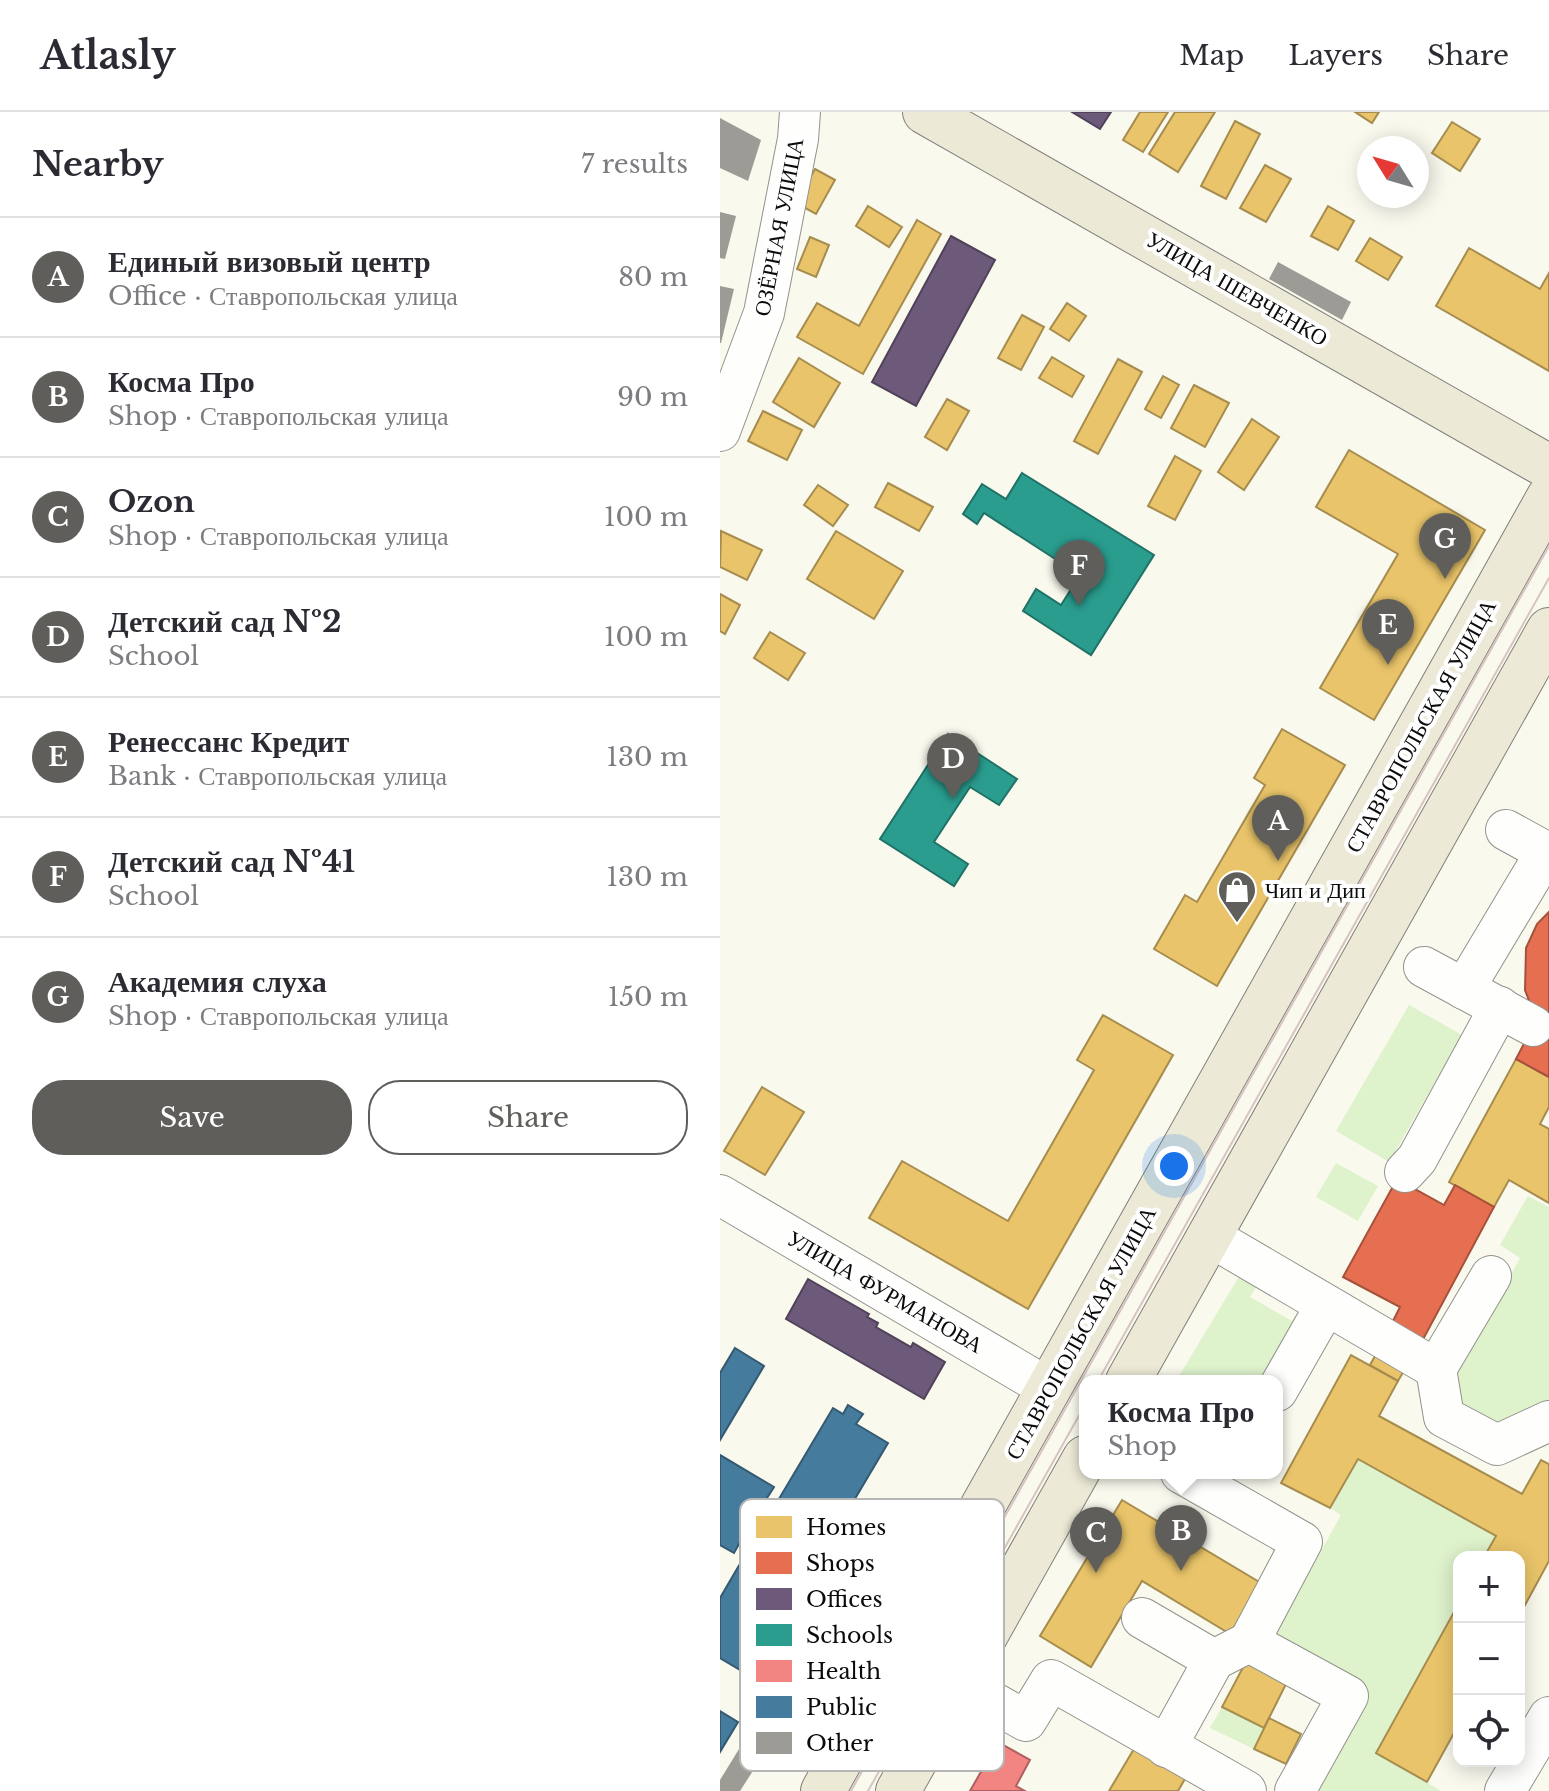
<!DOCTYPE html>
<meta charset="utf-8">
<style>
body{margin:0;font-family:"Libre Baskerville",serif;background:#f7f7f7;color:#2b2b33}
.controls{position:absolute;right:24px;bottom:24px;display:grid;overflow:hidden;border-radius:16px;box-shadow:0 4px 20px #0003}
.controls button{width:72px;height:72px;display:grid;place-items:center;padding:0;border:0;border-bottom:2px solid #e1e1e2;background:#fff;color:#2b2b33;font:40px sans-serif}
.compass{position:absolute;left:637px;top:24px;width:72px;height:72px;border-radius:50%;background:#fff;box-shadow:0 4px 20px #0003;rotate:307deg}
.you{position:absolute;left:454px;top:1054px;width:28px;height:28px;margin:-20px;border:6px solid #fff;border-radius:50%;background:#1a73e8;box-shadow:0 0 0 12px #1a73e833}
.badge{display:grid;place-items:center;width:52px;height:52px;border-radius:50%;background:#5f5e5a;color:#fff;font-size:26px;font-weight:700}
.pin{position:absolute;translate:-50% -66px;filter:drop-shadow(0 2px 4px #0008)}
.pin::after{content:'';position:absolute;top:42px;width:28px;height:24px;background:inherit;clip-path:polygon(0 0,100% 0,50% 100%)}
.popup{position:absolute;left:359px;top:1263px;width:204px;height:104px;box-sizing:border-box;display:grid;place-content:center;border-radius:16px;background:#fff;filter:drop-shadow(0 2px 6px #0005);font-size:26px;white-space:nowrap;color:#7c7c81}
.popup b{font-size:30px;color:#2b2b33}
.popup::after{content:'';position:absolute;left:50%;top:100%;margin-left:-16px;border:16px solid transparent;border-top-color:#fff}
.list{margin:0;padding:0;list-style:none}
h2{display:flex;justify-content:space-between;align-items:center;height:104px;margin:0;padding:0 32px;font-size:34px}
h2 small{font-size:26px;font-weight:400;color:#7c7c81}
.list li{display:grid;grid-template-columns:52px 1fr auto;gap:24px;align-items:center;box-sizing:border-box;height:120px;padding:0 32px;border-top:2px solid #e1e1e2}
.list b{display:block;font-size:30px;white-space:nowrap}
.list p{margin:0;font-size:26px;white-space:nowrap;color:#7c7c81}
.list em{font-size:26px;font-style:normal;color:#7c7c81}
.actions{display:flex;gap:16px;padding:24px 32px}
.actions a{flex:1;padding:18px 0;border:2px solid #5f5e5a;border-radius:32px;text-align:center;font-size:28px;color:#5f5e5a}
.actions .main{background:#5f5e5a;color:#fff}
.icon{flex:none;width:44px;height:44px;fill:none;stroke:currentColor;stroke-width:2;stroke-linecap:round;stroke-linejoin:round}
.map{position:relative;flex:none;width:829px;height:1679px;overflow:hidden}
header{display:flex;align-items:center;gap:48px;box-sizing:border-box;height:112px;padding:0 40px;background:#fff;border-bottom:2px solid #e1e1e2}
header strong{font-size:38px}
nav{display:flex;gap:44px;margin-inline-start:auto;font-size:28px}
main{display:flex}
aside{flex:1;background:#fff}
.map>svg:first-child{display:block}
.green{fill:#def2cc}
.homes{fill:#e9c46a;stroke:#a68c4e;stroke-width:2}
.shops{fill:#e76f51;stroke:#a5513c;stroke-width:2}
.offices{fill:#6d597a;stroke:#504259;stroke-width:2}
.schools{fill:#2a9d8f;stroke:#217167;stroke-width:2}
.health{fill:#f28482;stroke:#ad605e;stroke-width:2}
.public{fill:#457b9d;stroke:#345971;stroke-width:2}
.building{fill:#9c9b95}
.lines{fill:none;stroke-linecap:round;stroke-linejoin:round}
.minor-casing{stroke:#93928d;stroke-width:42}
.major-casing{stroke:#807f7a;stroke-width:46}
.minor{stroke:#fefefc;stroke-width:40}
.major{stroke:#ecead6;stroke-width:44}
.tram{stroke:#d7c4c1;stroke-width:2}
.labels{text-anchor:middle;dominant-baseline:central;stroke-width:8;stroke-linejoin:round;paint-order:stroke}
.street-label{font-size:22px;fill:#0b0b0b;stroke:#fff}
.poi-label{font-size:22px;fill:#0b0b0b;stroke:#fff;text-anchor:start}
.key{fill:#fff;stroke:#b6b6b6;stroke-width:2}
.key-label{font-size:22px;fill:#0b0b0b}
</style>
<header>
<strong>Atlasly</strong>
<nav><a>Map</a><a>Layers</a><a>Share</a></nav>
</header>
<main>
<aside>
<h2>Nearby<small>7 results</small></h2>
<ul class="list">
<li><span class="badge">A</span><div><b>Единый визовый центр</b><p>Office · Ставропольская улица</p></div><em>80 m</em></li>
<li><span class="badge">B</span><div><b>Косма Про</b><p>Shop · Ставропольская улица</p></div><em>90 m</em></li>
<li><span class="badge">C</span><div><b>Ozon</b><p>Shop · Ставропольская улица</p></div><em>100 m</em></li>
<li><span class="badge">D</span><div><b>Детский сад №2</b><p>School</p></div><em>100 m</em></li>
<li><span class="badge">E</span><div><b>Ренессанс Кредит</b><p>Bank · Ставропольская улица</p></div><em>130 m</em></li>
<li><span class="badge">F</span><div><b>Детский сад №41</b><p>School</p></div><em>130 m</em></li>
<li><span class="badge">G</span><div><b>Академия слуха</b><p>Shop · Ставропольская улица</p></div><em>150 m</em></li>
</ul>
<div class="actions"><a class="main">Save</a><a>Share</a></div>
</aside>
<div class="map">
<svg width="829" height="1679" viewBox="0 0 829 1679">
<rect width="100%" height="100%" fill="#faf9ee"/>
<!-- green -->
<g class="green">
<polygon points="689,893 742,923 669,1050 616,1019"/>
<polygon points="616,1051 658,1074 638,1109 596,1085"/>
<polygon points="808,1084 829,1095 829,1309 801,1299 777,1333 724,1305 716,1257 774,1193 800,1146 780,1133"/>
<polygon points="529,1148 547,1158 530,1185 572,1209 589,1183 557,1269 456,1269"/>
<polygon points="638,1347 776,1424 764,1445 739,1445 739,1491 656,1641 721,1679 595,1679 645,1586 549,1533 621,1403 610,1396"/>
<polygon points="502,1595 544,1616 534,1637 490,1616"/>
</g>
<!-- homes -->
<g class="homes">
<polygon points="420,0 448,0 423,40 403,28"/>
<polygon points="455,0 495,0 458,60 429,42"/>
<polygon points="635,0 659,0 652,11"/>
<polygon points="515,9 540,22 506,87 481,74"/>
<polygon points="732,10 760,27 740,59 712,41"/>
<polygon points="545,53 571,67 546,110 520,96"/>
<polygon points="95,57 115,68 96,102 76,91"/>
<polygon points="148,94 182,115 169,135 136,114"/>
<polygon points="608,94 634,109 618,138 591,124"/>
<polygon points="197,108 221,122 143,262 77,225 97,191 139,214"/>
<polygon points="90,125 109,133 96,165 77,157"/>
<polygon points="650,126 682,145 668,168 636,149"/>
<polygon points="749,136 820,177 829,161 829,259 716,194"/>
<polygon points="347,191 366,204 349,229 330,217"/>
<polygon points="302,203 324,215 301,258 278,246"/>
<polygon points="332,245 364,264 352,285 319,266"/>
<polygon points="79,246 120,271 94,315 53,290"/>
<polygon points="398,247 422,260 378,342 354,329"/>
<polygon points="443,264 459,273 441,306 425,297"/>
<polygon points="474,273 509,291 485,335 451,316"/>
<polygon points="227,287 249,299 227,338 205,325"/>
<polygon points="43,299 82,318 67,348 28,329"/>
<polygon points="532,307 559,325 524,378 498,360"/>
<polygon points="629,338 765,418 654,608 600,576 678,442 596,395"/>
<polygon points="455,344 481,359 455,408 428,394"/>
<polygon points="168,371 213,395 199,419 155,395"/>
<polygon points="98,373 128,393 113,414 84,393"/>
<polygon points="1,419 42,438 27,468 0,455"/>
<polygon points="116,419 183,459 154,507 87,467"/>
<polygon points="0,482 20,493 5,522 0,519"/>
<polygon points="50,520 85,541 68,568 34,546"/>
<polygon points="562,617 625,653 497,874 434,837 465,783 477,790 545,673 534,666"/>
<polygon points="383,903 453,943 308,1197 149,1106 182,1049 288,1109 374,958 357,948"/>
<polygon points="796,947 829,965 829,995 820,1012 829,1017 829,1091 789,1068 774,1095 729,1070"/>
<polygon points="42,975 84,1000 45,1063 4,1039"/>
<polygon points="662,1232 691,1247 678,1269 650,1253"/>
<polygon points="631,1243 678,1269 659,1304 802,1382 821,1348 829,1352 829,1449 799,1504 799,1445 764,1445 776,1424 638,1347 610,1396 561,1371"/>
<polygon points="402,1388 541,1471 510,1522 422,1469 371,1555 320,1524"/>
<polygon points="739,1491 739,1612 707,1670 656,1641"/>
<polygon points="529,1544 569,1566 544,1616 502,1595"/>
<polygon points="549,1606 581,1622 566,1652 534,1637"/>
<polygon points="418,1630 469,1660 458,1679 389,1679"/>
</g>
<!-- shops -->
<g class="shops">
<polygon points="829,800 829,965 796,947 813,914 813,899 805,878 806,836 817,812"/>
<polygon points="677,1067 724,1093 735,1073 774,1095 700,1233 669,1217 680,1195 623,1165"/>
</g>
<!-- offices -->
<g class="offices">
<polygon points="352,0 391,0 380,17"/>
<polygon points="231,124 275,148 196,294 152,270"/>
<polygon points="88,1167 149,1202 147,1205 158,1211 156,1215 191,1235 193,1231 225,1250 204,1287 66,1207"/>
</g>
<!-- schools -->
<g class="schools">
<polygon points="302,361 434,443 371,543 303,499 316,477 341,493 360,463 264,401 257,412 243,402 262,372 286,387"/>
<polygon points="228,622 297,667 279,693 250,675 214,730 248,752 234,774 160,727"/>
</g>
<!-- health -->
<polygon class="health" points="278,1630 310,1648 296,1674 305,1679 250,1679"/>
<!-- public -->
<g class="public">
<polygon points="15,1236 44,1254 0,1328 0,1261"/>
<polygon points="128,1293 143,1302 136,1312 168,1331 30,1564 0,1546 0,1486 38,1421 28,1416 14,1441 0,1433 0,1343 54,1375 40,1397 50,1402 113,1296 123,1302"/>
<polygon points="0,1599 18,1610 0,1640"/>
</g>
<!-- building -->
<g class="building">
<polygon points="0,6 41,28 28,69 0,56"/>
<polygon points="0,100 16,104 5,147 0,146"/>
<polygon points="558,150 631,190 622,208 549,167"/>
<polygon points="0,174 14,177 1,231 0,231"/>
<polygon points="27,1624 47,1637 20,1679 0,1679 0,1668"/>
</g>
<g class="lines">
<defs>
<g id="minor">
<polyline points="0,319 44,201 78,27 80,0"/>
<polyline points="704,855 813,914"/>
<polyline points="744,877 826,740 786,718"/>
<polyline points="685,1060 697,1047 780,895"/>
<polyline points="0,1083 330,1277"/>
<polyline points="489,1124 716,1257"/>
<polyline points="771,1164 716,1257 724,1305 777,1333 829,1309"/>
<polyline points="557,1279 606,1193"/>
<polyline points="461,1361 582,1430 529,1530 628,1584 575,1679"/>
<polyline points="422,1506 494,1548 529,1530"/>
<polyline points="239,1571 306,1609 331,1568 526,1679"/>
<polyline points="446,1635 494,1548"/>
<polyline points="785,1679 829,1605"/>
</g>
<g id="major">
<polyline points="205,0 829,355"/>
<polyline points="408,1269 829,518"/>
<polyline points="103,1679 829,385"/>
<polyline points="178,1679 365,1346"/>
</g>
</defs>
<!-- minor casing -->
<use href="#minor" class="minor-casing"/>
<!-- major casing -->
<use href="#major" class="major-casing"/>
<!-- minor -->
<use href="#minor" class="minor"/>
<!-- major -->
<use href="#major" class="major"/>
<!-- tram -->
<g class="tram">
<polyline points="378,1269 829,466"/>
<polyline points="131,1679 829,434"/>
<polyline points="148,1679 365,1293"/>
</g>
</g>
<!-- icons -->
<defs>
<symbol id="shop-pin" viewBox="-11 -11 22 30"><path d="M0 17L-7.5 6A9.5 9.5 0 1 1 7.5 6Z" fill="#5f5e5a" stroke="#fff"/><path d="M-5-2.5h2.3a2.7 3.5 0 0 1 5.4 0H5L5.5 6h-11ZM-1.5-2.5h3a1.5 2.3 0 0 0-3 0Z" fill="#fff"/></symbol>
</defs>
<g fill-rule="evenodd">
<use href="#shop-pin" x="495" y="756" width="44" height="60"/>
</g>
<g class="labels">
<!-- street labels -->
<g class="street-label">
<text transform="translate(59 115) rotate(-79)">ОЗЁРНАЯ УЛИЦА</text>
<text transform="translate(517 177) rotate(30)">УЛИЦА ШЕВЧЕНКО</text>
<text transform="translate(701 614) rotate(-61)">СТАВРОПОЛЬСКАЯ УЛИЦА</text>
<text transform="translate(165 1180) rotate(30)">УЛИЦА ФУРМАНОВА</text>
<text transform="translate(361 1221) rotate(-61)">СТАВРОПОЛЬСКАЯ УЛИЦА</text>
</g>
<!-- poi labels -->
<g class="poi-label">
<text x="545" y="778">Чип и Дип</text>
</g>
</g>
<!-- legend -->
<rect x="20" y="1387" width="264" height="272" rx="12" class="key"/>
<rect x="36" y="1404" width="36" height="22" fill="#e9c46a"/>
<rect x="36" y="1440" width="36" height="22" fill="#e76f51"/>
<rect x="36" y="1476" width="36" height="22" fill="#6d597a"/>
<rect x="36" y="1512" width="36" height="22" fill="#2a9d8f"/>
<rect x="36" y="1548" width="36" height="22" fill="#f28482"/>
<rect x="36" y="1584" width="36" height="22" fill="#457b9d"/>
<rect x="36" y="1620" width="36" height="22" fill="#9c9b95"/>
<g class="key-label">
<text x="86" y="1423">Homes</text>
<text x="86" y="1459">Shops</text>
<text x="86" y="1495">Offices</text>
<text x="86" y="1531">Schools</text>
<text x="86" y="1567">Health</text>
<text x="86" y="1603">Public</text>
<text x="86" y="1639">Other</text>
</g>
</svg>
<div class="controls">
<button>+</button>
<button>−</button>
<button><svg class="icon" aria-label="locate" viewBox="0 0 24 24"><circle cx="12" cy="12" r="6"/><path d="M12 2v4M12 18v4M2 12h4M18 12h4"/></svg></button>
</div>
<svg class="compass" viewBox="-18 -18 36 36"><path d="M0-13l5 13h-10z" fill="#e53935"/><path d="M0 13l5-13h-10z" fill="#7c7c81"/></svg>
<div class="you"></div>
<div class="pin badge" style="left:558px;top:749px">A</div>
<div class="pin badge" style="left:461px;top:1459px">B</div>
<div class="popup"><b>Косма Про</b>Shop</div>
<div class="pin badge" style="left:376px;top:1461px">C</div>
<div class="pin badge" style="left:233px;top:687px">D</div>
<div class="pin badge" style="left:668px;top:553px">E</div>
<div class="pin badge" style="left:359px;top:494px">F</div>
<div class="pin badge" style="left:725px;top:467px">G</div>
</div>
</main>
